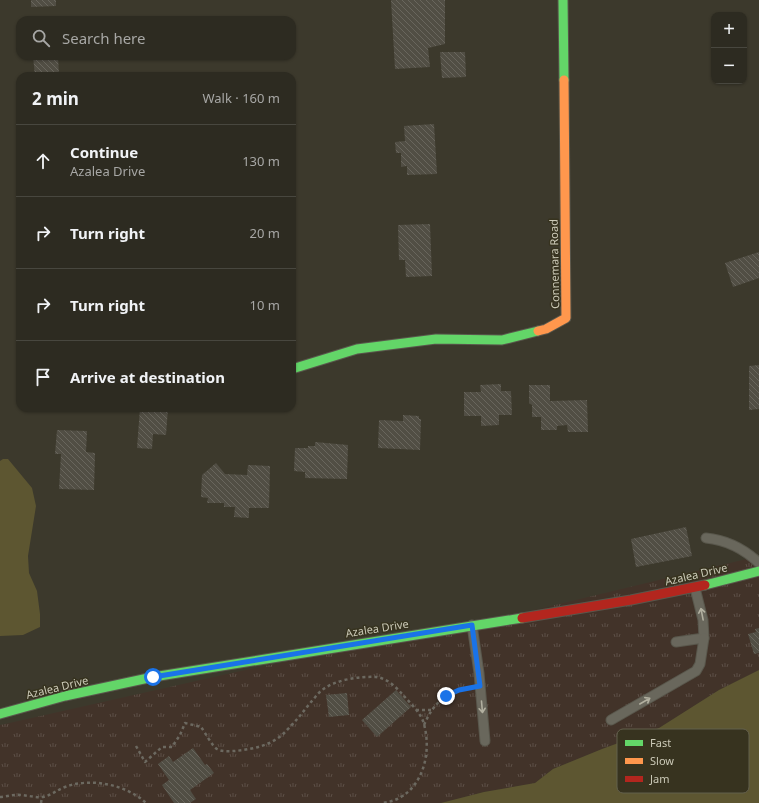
<!DOCTYPE html>
<meta charset="utf-8">
<style>
body{margin:0;font-family:"Noto Sans",sans-serif;background:#39372e;color:#f1f3f6}
.controls{position:absolute;right:12px;top:12px;display:grid;overflow:hidden;border-radius:8px;box-shadow:0 1px 3px #0004}
.controls button{width:36px;height:36px;display:grid;place-items:center;padding:0;border:0;border-bottom:1px solid #48473f;background:#2d2b21;color:#f1f3f6;font:20px sans-serif}
.stop{position:absolute;width:12px;height:12px;margin:-9px;border:3px solid #1a73e8;border-radius:50%;background:#fff}
.stop.end{background:#1a73e8;border-color:#fff;box-shadow:0 1px 4px #0008}
.list{margin:0;padding:0;list-style:none}
h2{display:flex;justify-content:space-between;align-items:center;height:52px;margin:0;padding:0 16px;font-size:17px}
h2 small{font-size:13px;font-weight:400;color:#a7a7a5}
.list li{display:grid;grid-template-columns:26px 1fr auto;gap:12px;align-items:center;box-sizing:border-box;height:72px;padding:0 16px;border-top:1px solid #48473f}
.list b{display:block;font-size:15px;white-space:nowrap}
.list p{margin:0;font-size:13px;white-space:nowrap;color:#a7a7a5}
.list em{font-size:13px;font-style:normal;color:#a7a7a5}
.icon{flex:none;width:22px;height:22px;fill:none;stroke:currentColor;stroke-width:2;stroke-linecap:round;stroke-linejoin:round}
.map{position:relative;flex:none;width:759px;height:803px;overflow:hidden}
.search{position:absolute;background:#2d2b21;box-shadow:0 1px 3px #0004;left:16px;top:16px;width:280px;height:44px;display:flex;align-items:center;gap:10px;box-sizing:border-box;padding:0 14px;border-radius:12px;color:#a7a7a5;font-size:15px}
.panel{position:absolute;background:#2d2b21;box-shadow:0 1px 3px #0004;left:16px;top:72px;width:280px;height:340px;border-radius:12px}
.map>svg:first-child{display:block}
.grass{fill:url(#grass-tufts)}
.water{fill:#5d5631}
.building{fill:url(#building-back-hatch)}
.lines{fill:none;stroke-linecap:round;stroke-linejoin:round}
.lane-casing{stroke:#59574c;stroke-width:11}
.fast-casing{stroke:#59574c;stroke-width:11}
.slow-casing{stroke:#59574c;stroke-width:11}
.jam-casing{stroke:#59574c;stroke-width:11}
.path{stroke:#6c6960;stroke-width:2.5;stroke-dasharray:3 3;stroke-linecap:butt}
.lane{stroke:#69675c;stroke-width:9}
.fast{stroke:#63d668;stroke-width:9}
.slow{stroke:#ff974d;stroke-width:9}
.jam{stroke:#b3261e;stroke-width:9}
.oneway{stroke:#b2b0a0}
.route{stroke:#1a73e8;stroke-width:5}
.labels{text-anchor:middle;dominant-baseline:central;stroke-width:3;stroke-linejoin:round;paint-order:stroke}
.street-label{font-size:11px;fill:#cbc9b7;stroke:#37331f}
.key{fill:#37331f;stroke:#63604d;stroke-width:1}
.key-label{font-size:11px;fill:#cbc9b7}
</style>
<div class="map">
<svg width="759" height="803" viewBox="0 0 759 803">
<defs>
<pattern id="grass-tufts" width="24" height="20" patternUnits="userSpaceOnUse"><rect width="24" height="20" fill="#423329"/><path d="M3 7l-1-3M5 7V3M7 7l1-3M15 17l-1-3M17 17v-4M19 17l1-3" fill="none" stroke="#5c4f46"/></pattern>
<pattern id="building-back-hatch" width="6" height="6" patternUnits="userSpaceOnUse"><rect width="6" height="6" fill="#514e44"/><path d="M-1 5l2 2M0 0l6 6M5-1l2 2" fill="none" stroke="#69665d"/></pattern>
</defs>
<rect width="100%" height="100%" fill="#3c392c"/>
<!-- grass -->
<polygon class="grass" points="759,556 759,670 719,690 659,728 602,749 553,769 535,783 484,792 441,803 0,803 0,725 5,724 236,672 488,621"/>
<!-- water -->
<g class="water">
<polygon points="3,459 8,459 32,488 36,506 28,556 29,573 37,591 40,614 40,627 23,635 0,636 0,461"/>
<polygon points="759,670 759,803 441,803 484,792 535,783 553,769 602,749 659,728 719,690"/>
</g>
<!-- building -->
<g class="building">
<polygon points="31,0 56,0 56,6 31,7"/>
<polygon points="391,0 445,0 445,44 428,48 430,67 395,69"/>
<polygon points="440,52 465,52 466,77 442,78"/>
<polygon points="33,56 58,56 59,76 35,76"/>
<polygon points="434,124 437,174 407,175 407,166 401,167 401,153 396,153 395,142 405,141 404,126"/>
<polygon points="430,224 432,276 406,277 405,260 399,260 398,225"/>
<polygon points="759,252 759,278 733,287 725,263"/>
<polygon points="759,365 759,409 749,410 749,366"/>
<polygon points="501,384 501,391 511,391 512,415 499,415 499,425 481,426 481,416 464,416 464,392 481,392 480,385"/>
<polygon points="529,385 550,385 550,401 587,400 588,432 568,432 567,425 557,426 557,430 541,430 541,417 532,417 532,405 529,403"/>
<polygon points="140,408 168,408 166,435 153,434 152,449 137,448"/>
<polygon points="403,415 419,416 419,419 421,419 420,450 378,448 379,420 403,421"/>
<polygon points="57,430 87,431 86,452 95,453 94,490 59,489 61,454 55,454"/>
<polygon points="315,442 348,445 347,479 305,478 305,472 294,471 295,448 308,448 308,446 315,446"/>
<polygon points="216,463 225,474 247,475 248,465 270,466 269,508 249,508 249,518 234,517 235,507 224,507 224,503 207,503 208,498 201,497 202,475"/>
<polygon points="686,527 692,556 636,567 631,539"/>
<polygon points="759,628 759,653 754,654 748,634 756,632 755,629"/>
<polygon points="396,690 411,707 377,737 362,720"/>
<polygon points="347,693 349,715 329,717 326,695"/>
<polygon points="193,748 205,765 207,764 214,773 190,790 196,799 190,803 174,803 162,785 169,780 158,764 169,756 173,762"/>
</g>
<g class="lines">
<defs>
<g id="lane">
<path d="M706 538C727 540 744 549 759 563"/>
<polyline points="472,625 479,673 485,741"/>
<polyline points="676,642 704,638 703,620 695,588"/>
<polyline points="611,720 696,671 700,664 704,638"/>
</g>
<g id="fast">
<polyline points="563,0 564,80"/>
<polyline points="292,369 357,349 436,339 502,340 538,331"/>
<polyline points="705,585 759,571"/>
<polyline points="0,714 65,696 153,677 522,618"/>
</g>
<polyline id="slow" points="538,331 546,329 566,318 564,80"/>
<polyline id="jam" points="522,618 631,600 705,585"/>
</defs>
<!-- lane casing -->
<use href="#lane" class="lane-casing"/>
<!-- fast casing -->
<use href="#fast" class="fast-casing"/>
<!-- slow casing -->
<use href="#slow" class="slow-casing"/>
<!-- jam casing -->
<use href="#jam" class="jam-casing"/>
<!-- path -->
<g class="path">
<polyline points="416,710 431,710"/>
<path d="M424 725C434 702 444 695 468 688"/>
<path d="M136 746 145 762 162 747H172L180 735 185 723 201 727C205 732 212 746 217 749 222 752 229 751 235 751 254 749 274 745 287 730 296 721 303 712 311 702 314 699 317 694 321 691 333 680 360 676 376 677 387 678 396 687 403 695 410 703 419 711 423 721 434 754 421 800 381 803"/>
<path d="M0 797C5 797 10 795 15 795 24 794 34 798 43 797 52 795 57 790 65 787 91 777 127 785 146 803"/>
<polyline points="41,803 42,797"/>
</g>
<!-- lane -->
<use href="#lane" class="lane"/>
<!-- fast -->
<use href="#fast" class="fast"/>
<!-- slow -->
<use href="#slow" class="slow"/>
<!-- jam -->
<use href="#jam" class="jam"/>
</g>
<!-- one-way arrows -->
<defs><path id="oneway-shaft" d="M-6 0H5M1.5-3L5.5 0L1.5 3" fill="none" stroke-width="1.6" stroke-linecap="round" stroke-linejoin="round"/></defs>
<g class="oneway">
<use href="#oneway-shaft" transform="translate(702 614) rotate(-101)"/>
<use href="#oneway-shaft" transform="translate(645 701) rotate(-30)"/>
<use href="#oneway-shaft" transform="translate(482 707) rotate(85)"/>
</g>
<g class="lines">
<!-- route -->
<polyline class="route" points="153,677 472,625 480,686 459,690 446,696"/>
</g>
<g class="labels">
<!-- street labels -->
<g class="street-label">
<text transform="translate(554 264) rotate(-91)">Connemara Road</text>
<text transform="translate(696 574) rotate(-13)">Azalea Drive</text>
<text transform="translate(377 628) rotate(-9)">Azalea Drive</text>
<text transform="translate(57 687) rotate(-14)">Azalea Drive</text>
</g>
</g>
<!-- legend -->
<rect x="617" y="729" width="132" height="64" rx="6" class="key"/>
<rect x="625" y="740" width="18" height="6" fill="#63d668"/>
<rect x="625" y="758" width="18" height="6" fill="#ff974d"/>
<rect x="625" y="776" width="18" height="6" fill="#b3261e"/>
<g class="key-label">
<text x="650" y="747">Fast</text>
<text x="650" y="765">Slow</text>
<text x="650" y="783">Jam</text>
</g>
</svg>
<div class="controls">
<button>+</button>
<button>−</button>
</div>
<div class="stop" style="left:153px;top:677px"></div>
<div class="stop end" style="left:446px;top:696px"></div>
<div class="search"><svg class="icon" aria-label="search" viewBox="0 0 24 24"><circle cx="10" cy="10" r="6"/><path d="M15 15l6 6"/></svg>Search here</div>
<section class="panel">
<h2>2 min<small>Walk · 160 m</small></h2>
<ul class="list">
<li><svg class="icon" aria-label="ahead" viewBox="0 0 24 24"><path d="M12 20V5M6 11l6-6 6 6"/></svg><div><b>Continue</b><p>Azalea Drive</p></div><em>130 m</em></li>
<li><svg class="icon" aria-label="right" viewBox="0 0 24 24"><path d="M7 20v-9h11M14 6l5 5-5 5"/></svg><div><b>Turn right</b></div><em>20 m</em></li>
<li><svg class="icon" aria-label="right" viewBox="0 0 24 24"><path d="M7 20v-9h11M14 6l5 5-5 5"/></svg><div><b>Turn right</b></div><em>10 m</em></li>
<li><svg class="icon" aria-label="arrive" viewBox="0 0 24 24"><path d="M6 21V4h12l-3 4 3 4H6"/></svg><div><b>Arrive at destination</b></div></li>
</ul>
</section>
</div>
